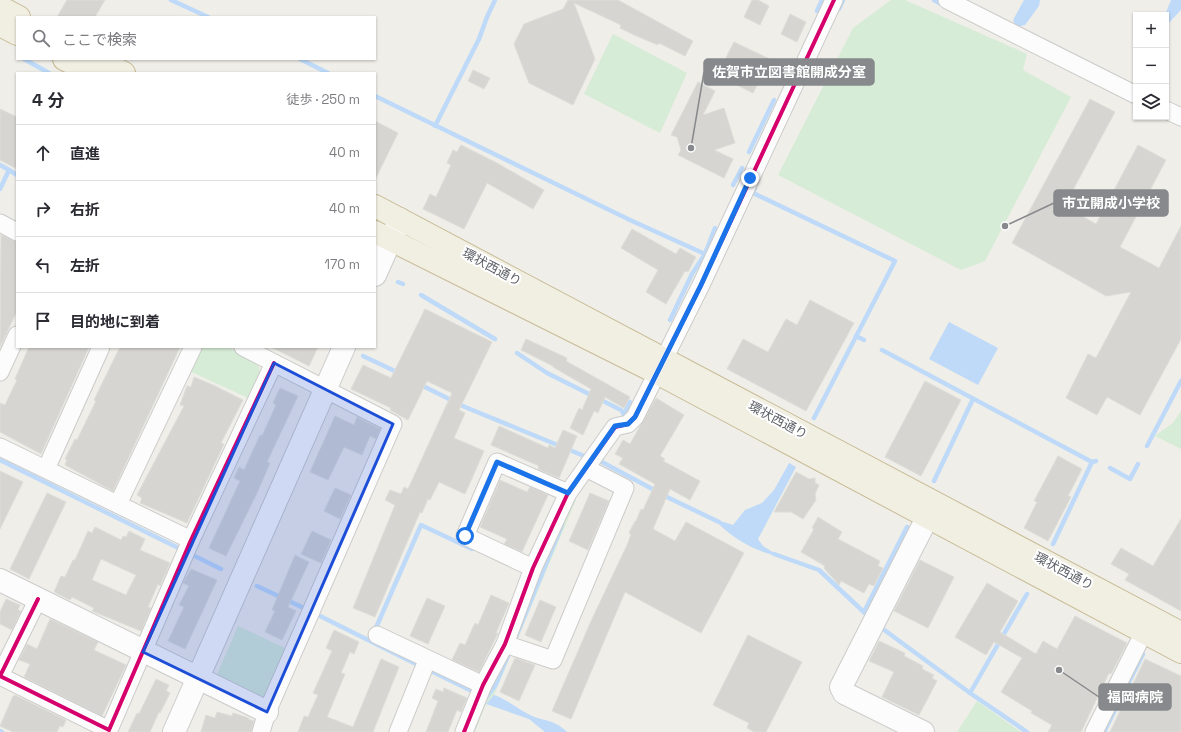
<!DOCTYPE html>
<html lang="ja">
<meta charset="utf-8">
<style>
body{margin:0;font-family:"Space Grotesk","Noto Sans JP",sans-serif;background:#f7f7f7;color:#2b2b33}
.controls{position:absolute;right:12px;top:12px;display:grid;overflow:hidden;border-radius:0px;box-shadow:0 1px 3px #0004}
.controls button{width:36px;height:36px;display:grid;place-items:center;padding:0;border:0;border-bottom:1px solid #e1e1e2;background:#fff;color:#2b2b33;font:20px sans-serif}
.stop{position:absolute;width:12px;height:12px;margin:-9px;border:3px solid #1a73e8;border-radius:50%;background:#fff}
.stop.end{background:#1a73e8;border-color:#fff;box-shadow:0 1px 4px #0008}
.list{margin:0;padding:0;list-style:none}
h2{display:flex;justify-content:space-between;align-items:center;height:52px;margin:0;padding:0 16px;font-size:17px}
h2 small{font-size:13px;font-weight:400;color:#7c7c81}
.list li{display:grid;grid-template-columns:26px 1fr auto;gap:12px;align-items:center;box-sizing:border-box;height:56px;padding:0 16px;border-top:1px solid #e1e1e2}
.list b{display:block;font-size:15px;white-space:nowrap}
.list em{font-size:13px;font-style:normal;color:#7c7c81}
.icon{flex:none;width:22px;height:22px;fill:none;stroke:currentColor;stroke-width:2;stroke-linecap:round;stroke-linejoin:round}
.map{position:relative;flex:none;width:1181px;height:732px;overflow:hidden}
.search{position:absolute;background:#fff;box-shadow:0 1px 3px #0004;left:16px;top:16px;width:360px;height:44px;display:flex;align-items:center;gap:10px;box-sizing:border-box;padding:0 14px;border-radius:0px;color:#7c7c81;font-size:15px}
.panel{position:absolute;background:#fff;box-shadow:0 1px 3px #0004;left:16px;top:72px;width:360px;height:276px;border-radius:0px}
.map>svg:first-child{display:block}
.green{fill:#d6ecd6}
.water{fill:#bedaf8}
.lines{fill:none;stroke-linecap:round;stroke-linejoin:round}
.stream{stroke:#bedaf8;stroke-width:4.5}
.building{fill:#d6d5d2;stroke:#deded8;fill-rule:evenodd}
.street-casing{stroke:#cbcbca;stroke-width:19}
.secondary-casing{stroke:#cbcccb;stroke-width:24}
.highway-casing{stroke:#c7bc95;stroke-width:24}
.street{stroke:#fdfcfc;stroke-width:17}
.secondary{stroke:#fdfcfc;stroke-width:22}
.highway{stroke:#f1eee2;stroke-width:22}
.cycleway-casing{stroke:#fff;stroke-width:6}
.cycleway{stroke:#d6006c;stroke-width:4}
.route{stroke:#1a73e8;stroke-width:5}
.marked{fill:#1d4ed8;fill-opacity:0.2;stroke:#1d4ed8;stroke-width:3;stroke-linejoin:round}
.labels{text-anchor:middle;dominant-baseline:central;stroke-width:4;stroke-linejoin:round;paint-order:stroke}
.street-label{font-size:13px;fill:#5e6268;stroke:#fff}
.leader{fill:none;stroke:#87898c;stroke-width:1.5}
.callout-dot{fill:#87898c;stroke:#fff;stroke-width:1.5}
.callout{fill:#87898c;stroke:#87898c;stroke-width:1.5}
.callout-label{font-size:14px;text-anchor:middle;font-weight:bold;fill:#fff}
</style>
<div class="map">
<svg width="1181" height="732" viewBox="0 0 1181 732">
<rect width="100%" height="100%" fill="#efeee9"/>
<!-- green -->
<g class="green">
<polygon points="891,0 905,0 1027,54 1023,70 1071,97 985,261 961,270 778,175 853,28"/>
<polygon points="613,34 687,73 660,133 584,94"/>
<polygon points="198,347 228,347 257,362 260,371 248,398 187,370"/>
<polygon points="1181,411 1181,449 1155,436 1173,423"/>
<polygon points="570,498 576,500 494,695 486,704 475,732 468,732 482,698 494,684"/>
<polygon points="238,626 287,649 266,696 259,698 216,677"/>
<polygon points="977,701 1021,732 957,732"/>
</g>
<!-- water -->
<g class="water">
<polygon points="1024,0 1040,0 1039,6 1025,25 1016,27 1013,20"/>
<polygon points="1171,0 1181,0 1181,10 1166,26 1165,15"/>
<polygon points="949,322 998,348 978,385 929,359"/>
<path d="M789 463 796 467 758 539 763 546 779 556C755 552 730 537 714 519L733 525 745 510 762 503 774 490Z"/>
<path d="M494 695C506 699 516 708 528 714 543 722 553 718 567 732H545L529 719 486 704Z"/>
</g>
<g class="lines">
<!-- stream -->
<g class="stream">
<polyline points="171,0 208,17"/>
<polyline points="934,0 945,6"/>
<polyline points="839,9 843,0"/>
<polyline points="817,11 822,0"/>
<polyline points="24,59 49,73"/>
<polyline points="300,59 328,73"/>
<polyline points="785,78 792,64"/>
<polyline points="375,96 630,220 705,254 692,274 670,320"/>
<polyline points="435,126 479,39 487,17 495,0"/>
<polyline points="749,152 774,100"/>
<polyline points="0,165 9,170 0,189"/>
<polyline points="9,170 17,175"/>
<polyline points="733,185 742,168"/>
<polyline points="755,188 753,193 895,261 814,418"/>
<polyline points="705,254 715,228"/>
<polyline points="398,282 403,284"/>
<polyline points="421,295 495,339"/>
<polyline points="856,336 864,340"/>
<polyline points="882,350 1092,462"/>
<polyline points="517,353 547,373 621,410 624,414 623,420"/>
<polyline points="363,356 399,373"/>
<polyline points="419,384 465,407 589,458"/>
<polyline points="624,414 630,402"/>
<polyline points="1147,446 1181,381"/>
<polyline points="602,458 600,461 671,499 719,522"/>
<polyline points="0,460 221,569"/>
<polyline points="1110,468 1130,479 1138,464"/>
<polyline points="934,481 973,399"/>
<polyline points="1053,544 1092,462 1096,461"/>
<polyline points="774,554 819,570 866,614"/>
<polyline points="257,586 308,610"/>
<polyline points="864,612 907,527"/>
<polyline points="314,613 420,666"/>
<polyline points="883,629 970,693 1027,732"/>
<polyline points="375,630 421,525 472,549"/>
<polyline points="516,637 562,525"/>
<polyline points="427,669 476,693"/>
<polyline points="970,693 1027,594"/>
<polyline points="485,699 495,686 509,653"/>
<polyline points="0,731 2,732"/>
<polyline points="1104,732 1143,654"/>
</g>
</g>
<!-- building -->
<g class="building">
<polygon points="67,0 105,0 95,17 57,17"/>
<polygon points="568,0 618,0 693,41 685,56 659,43 658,45 634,35 620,28 621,25 574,3 595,59 573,105 529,83 514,44 524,24 563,9"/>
<polygon points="752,0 758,0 769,6 760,25 744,17"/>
<polygon points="790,14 806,22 797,42 781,34"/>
<polygon points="734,42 774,61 764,81 760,79 753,93 717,75"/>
<polygon points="473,70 490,78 484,89 468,81"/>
<polygon points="698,82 715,91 703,115 724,108 735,143 714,150 733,159 724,178 678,155 681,150 677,137 671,135"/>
<polygon points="1090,99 1115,112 1067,201 1073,205 1071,210 1096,224 1138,145 1166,160 1120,247 1159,268 1181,226 1181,339 1140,415 1107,397 1097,415 1066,398 1088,354 1096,358 1131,292 1106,296 1012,243"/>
<polygon points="0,109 17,117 17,169 0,160"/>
<polygon points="375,121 398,133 375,180"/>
<polygon points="461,145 497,163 544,190 533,209 487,183 464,229 423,209 430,194 436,197 451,165 447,163 453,150 457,152"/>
<polygon points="632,229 676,254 680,248 696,257 688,272 685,271 666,304 646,292 658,270 621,248"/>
<polygon points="1,235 17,242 17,311 0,347"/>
<polygon points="810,300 854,323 806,411 727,369 743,339 768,352 786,319 797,325"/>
<polygon points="425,309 492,342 459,410 465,413 454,438 484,451 465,494 439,482 430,500 428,499 422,513 420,512 375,617 353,608 395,505 385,500 390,490 401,494 404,487 408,489 452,393 427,381 408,420 390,410 391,408 351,389 363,365 391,378"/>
<polygon points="526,339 567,358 566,361 630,397 624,408 605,397 598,413 594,411 583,435 570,428 579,408 582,410 591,389 553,367 553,366 521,350"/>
<polygon points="29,347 89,347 41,454 0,432 0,403 5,405 17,380 15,379"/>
<polygon points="120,347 180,347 113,491 65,465 67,460 65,459 75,439 77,440 96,401 94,400"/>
<polygon points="271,347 318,347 309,366"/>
<polygon points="194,377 213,385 243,400 221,443 224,444 187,523 140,503 142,498 137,495 184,406 180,405 187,386 191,387"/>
<polygon points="925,381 961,400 921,476 885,457"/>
<polygon points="280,388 298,396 267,462 270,463 257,493 226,556 209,548 240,481 234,478 239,467 244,470 260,435 262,436 276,405 273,403"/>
<polygon points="656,398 684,415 660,456 665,459 663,461 700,481 690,500 670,489 653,529 675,541 686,522 744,553 701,633 625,592 571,719 552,711 592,619 628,543 631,534 629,533 635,521 636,521 641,509 643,510 655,484 619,464 623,458 615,454 623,440 630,444"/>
<polygon points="335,416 354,425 357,417 380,429 376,439 370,436 362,455 344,447 328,480 310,472"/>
<polygon points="499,426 548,448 549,445 555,448 563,430 577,436 559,478 538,469 539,466 491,445"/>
<polygon points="1058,456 1082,469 1068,496 1071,497 1048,541 1024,528 1037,502 1034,501"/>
<polygon points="0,471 23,482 0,529"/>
<polygon points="796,472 809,479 815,478 815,483 819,485 815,494 816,500 803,519 791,512 774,512"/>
<polygon points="500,480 527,492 530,487 548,495 522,552 504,544 507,539 480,527"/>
<polygon points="335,488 351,495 340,519 324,511"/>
<polygon points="47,493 66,502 29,579 10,569"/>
<polygon points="590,493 609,501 588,550 569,541"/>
<polygon points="818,517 842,532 838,539 880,561 878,566 883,568 874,586 869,584 864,593 841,581 839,585 824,568 825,566 801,552 814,529 812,528"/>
<polygon points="1181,519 1181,611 1125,580 1129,574 1111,564 1121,548 1153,566"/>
<path d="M95 527 121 540 123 536 126 537 129 531 145 539 140 550 170 563 160 586 158 584 148 607 151 608 141 631 92 611 94 608 72 597 70 600 54 592 61 576 65 577 73 560H75L88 531 92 533ZM101 559 136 575 126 595 92 580Z"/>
<polygon points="312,531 331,540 321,563 301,554"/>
<polygon points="295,555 309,562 288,607 296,611 282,640 265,632 275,611 272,610"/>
<polygon points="920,560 954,577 928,628 894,611"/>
<polygon points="191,569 217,580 185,649 168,641 184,607 179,605 189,586 183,583"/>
<polygon points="987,583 1018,601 1000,632 1036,654 1043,641 1057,649 1075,616 1127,643 1111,674 1109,673 1081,732 1048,732 1052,725 1031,713 1032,711 1001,692 1022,658 994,642 986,655 955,637"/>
<polygon points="491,595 509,603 496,633 498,633 479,672 452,660 460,643 465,645 475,623 478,625"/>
<polygon points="427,598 445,606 428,644 410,636"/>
<polygon points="6,599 20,605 18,610 21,611 12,630 0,624 0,612"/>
<polygon points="540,600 556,607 541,642 525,635"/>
<polygon points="50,619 98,642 94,650 126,665 102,716 24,677 30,664 19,660 27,644 37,649"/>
<polygon points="334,630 359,642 354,654 350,652 341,673 345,674 327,717 353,727 381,659 399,667 373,732 298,732 304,716 308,717 318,695 313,693 332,651 326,648"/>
<polygon points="748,635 802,662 766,732 754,732 747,728 749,723 713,705"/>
<polygon points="879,641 905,653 904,656 923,666 922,669 934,675 932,678 937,681 919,715 882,697 894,672 869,661"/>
<polygon points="515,658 535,665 519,701 500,692"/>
<polygon points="1145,659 1181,676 1181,732 1110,732"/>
<polygon points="156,679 169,685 166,691 170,693 160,713 159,712 150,732 128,732 137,713 139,714"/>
<polygon points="444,688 467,698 461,712 457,710 448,732 426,732 438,701 432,698 436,689 443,692"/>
<polygon points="15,695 66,720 63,727 60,726 57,732 13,732 0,726 13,696"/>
<polygon points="217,712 232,716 233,713 249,718 248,719 254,721 251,732 201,732 206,715 215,718"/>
</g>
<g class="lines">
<defs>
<g id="street">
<polyline points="947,0 1136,95"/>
<polyline points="1166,110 1181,117"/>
<polyline points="0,223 17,232"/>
<polyline points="243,347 393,424 267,712 261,732"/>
<polyline points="0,372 17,335"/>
<polyline points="0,447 191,540"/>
<polyline points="46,469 101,347"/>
<polyline points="118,504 193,347"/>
<polyline points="533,568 465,536 497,462 568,493"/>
<polyline points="38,599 0,676 109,730 191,540 274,363"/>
<polyline points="377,635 483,685"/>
<polyline points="505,644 553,660 625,488 586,468"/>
<polyline points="398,732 426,663"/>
<polyline points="464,732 483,685 505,644 533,568 568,493 615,427 628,424 635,417 701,285 834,0"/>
<polyline points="1094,732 1144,632"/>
</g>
<g id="secondary">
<polyline points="375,275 400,219"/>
<polyline points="0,580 267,712"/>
<polyline points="174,732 344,347"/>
<polyline points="923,732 844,693 841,687 927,518"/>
</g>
<g id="highway">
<polyline points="0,7 19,17"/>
<polyline points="0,25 17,34"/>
<polyline points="64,59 91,73"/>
<polyline points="98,59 124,73"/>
<polyline points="375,206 1181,633"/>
<polyline points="375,232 657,373 1181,652"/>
</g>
</defs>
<!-- street casing -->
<use href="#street" class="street-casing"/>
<!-- secondary casing -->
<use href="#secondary" class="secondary-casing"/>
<!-- highway casing -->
<use href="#highway" class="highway-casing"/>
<!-- street -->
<use href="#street" class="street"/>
<!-- secondary -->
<use href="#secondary" class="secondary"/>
<!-- highway -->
<use href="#highway" class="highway"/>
<defs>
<g id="cycleway">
<polyline points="38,599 0,676 109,730 191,540 274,363"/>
<polyline points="464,732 483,685 505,644 533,568 568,493 615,427 628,424 635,417 701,285 834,0"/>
</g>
</defs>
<!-- cycleway casing -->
<use href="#cycleway" class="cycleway-casing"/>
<!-- cycleway -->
<use href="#cycleway" class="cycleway"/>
</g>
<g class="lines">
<!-- route -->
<polyline class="route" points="465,536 497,462 568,493 615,426 628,424 635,417 701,285 750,178"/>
</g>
<!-- marked area -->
<path class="marked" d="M274 363 393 424 267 712 143 652Z"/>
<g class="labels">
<!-- street labels -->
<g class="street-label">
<text transform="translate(492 267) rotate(28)">環状西通り</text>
<text transform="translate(778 420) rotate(28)">環状西通り</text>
<text transform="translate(1064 571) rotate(28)">環状西通り</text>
</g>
</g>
<!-- callouts -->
<path class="leader" d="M691 148L704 72M1005 226L1054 203M1059 670L1099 697"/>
<g class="callout-dot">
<circle cx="691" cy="148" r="4"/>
<circle cx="1005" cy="226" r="4"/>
<circle cx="1059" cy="670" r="4"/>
</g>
<g class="callout">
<rect x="704" y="59" width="170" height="26" rx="4"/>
<rect x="1054" y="190" width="114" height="26" rx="4"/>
<rect x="1099" y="684" width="72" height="26" rx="4"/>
</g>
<g class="callout-label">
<text x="789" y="77">佐賀市立図書館開成分室</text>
<text x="1111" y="208">市立開成小学校</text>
<text x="1135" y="702">福岡病院</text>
</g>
</svg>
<div class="controls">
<button>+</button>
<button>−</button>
<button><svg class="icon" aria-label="layers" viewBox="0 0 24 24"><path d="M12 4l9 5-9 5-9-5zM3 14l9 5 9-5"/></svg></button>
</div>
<div class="stop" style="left:465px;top:536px"></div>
<div class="stop end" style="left:750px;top:178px"></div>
<div class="search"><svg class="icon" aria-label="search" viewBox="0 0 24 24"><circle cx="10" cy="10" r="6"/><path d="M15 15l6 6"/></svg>ここで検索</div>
<section class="panel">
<h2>4 分<small>徒歩 · 250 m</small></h2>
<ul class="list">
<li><svg class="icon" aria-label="ahead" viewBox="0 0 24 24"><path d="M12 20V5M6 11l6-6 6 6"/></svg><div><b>直進</b></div><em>40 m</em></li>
<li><svg class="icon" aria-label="right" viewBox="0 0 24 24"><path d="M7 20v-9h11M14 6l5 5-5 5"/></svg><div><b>右折</b></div><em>40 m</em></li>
<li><svg class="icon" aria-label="left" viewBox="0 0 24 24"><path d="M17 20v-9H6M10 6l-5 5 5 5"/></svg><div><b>左折</b></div><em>170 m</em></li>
<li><svg class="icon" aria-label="arrive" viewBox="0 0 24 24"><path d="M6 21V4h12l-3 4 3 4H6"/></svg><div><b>目的地に到着</b></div></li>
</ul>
</section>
</div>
